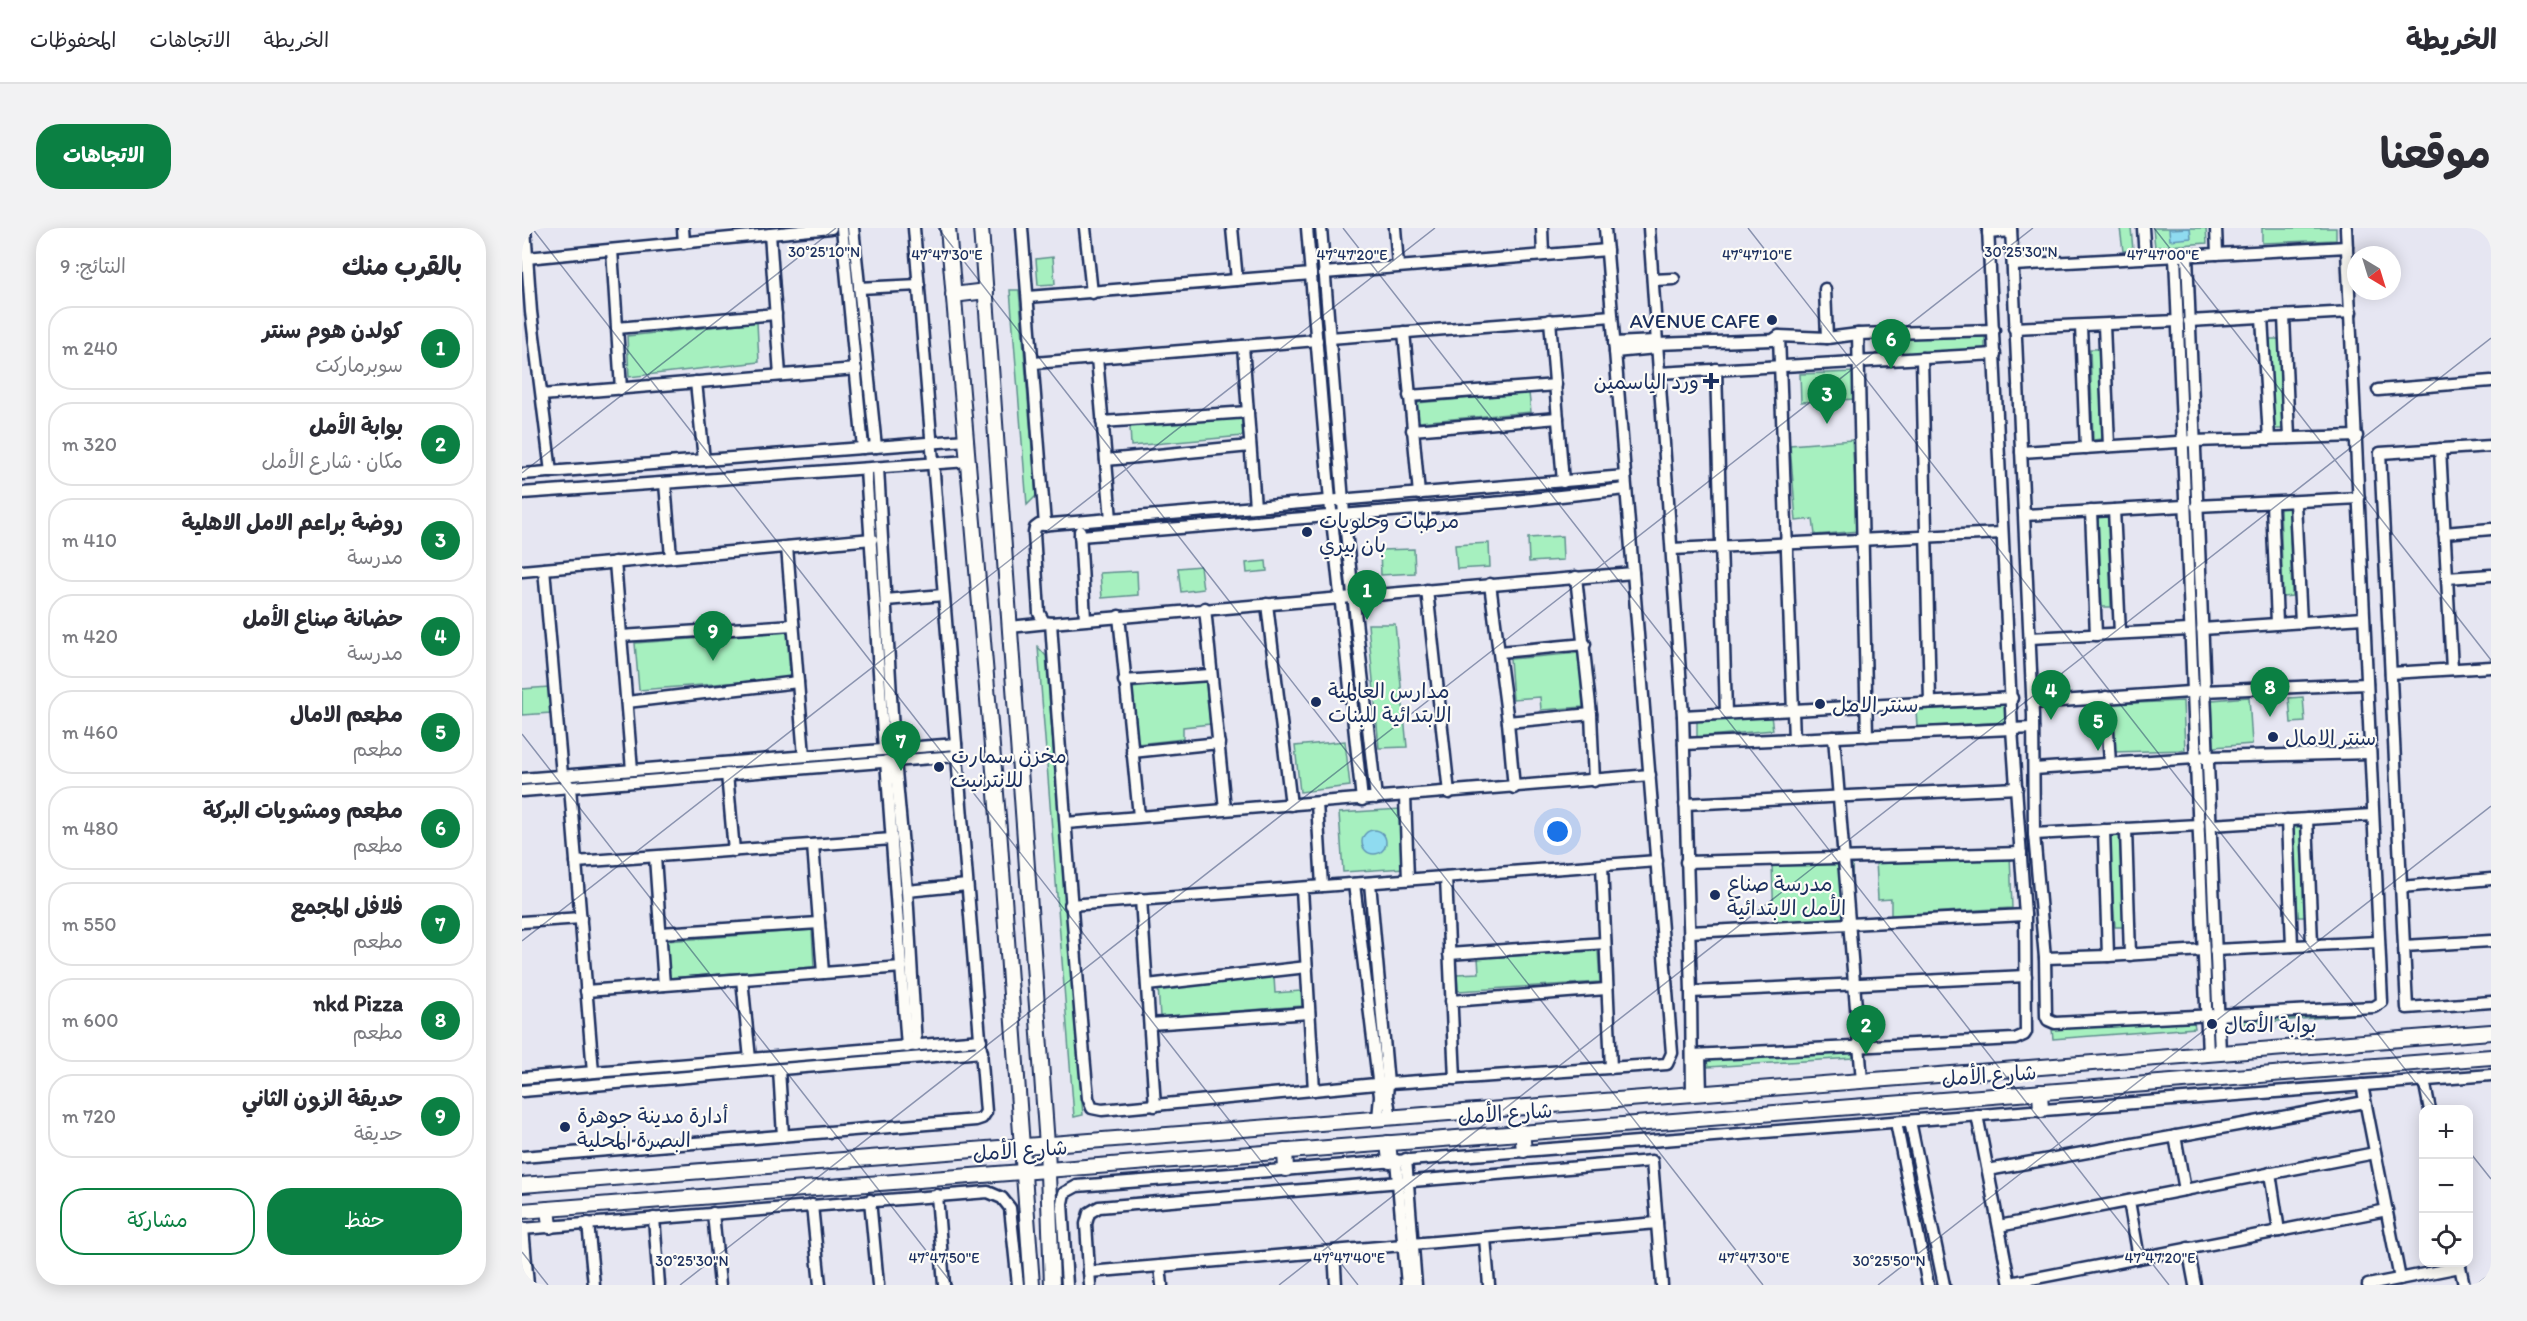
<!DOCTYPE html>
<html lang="ar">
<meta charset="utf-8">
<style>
body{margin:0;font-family:Itim,"Playpen Sans Arabic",sans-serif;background:#f2f2f3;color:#2b2b33;direction:rtl}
.controls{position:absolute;right:18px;bottom:18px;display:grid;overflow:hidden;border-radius:12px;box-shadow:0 3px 15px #0003}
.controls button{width:54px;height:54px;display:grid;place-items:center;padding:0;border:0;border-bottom:2px solid #e1e1e2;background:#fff;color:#2b2b33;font:30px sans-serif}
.compass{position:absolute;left:1825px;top:18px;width:54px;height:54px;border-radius:50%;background:#fff;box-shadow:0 3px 15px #0003;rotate:142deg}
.you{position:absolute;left:1036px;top:604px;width:21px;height:21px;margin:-15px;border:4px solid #fff;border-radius:50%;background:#1a73e8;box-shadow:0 0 0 9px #1a73e833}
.badge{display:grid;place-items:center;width:39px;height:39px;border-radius:50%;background:#0b8043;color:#fff;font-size:20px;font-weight:700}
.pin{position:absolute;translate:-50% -50px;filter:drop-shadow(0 2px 3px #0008)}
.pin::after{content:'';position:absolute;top:32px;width:21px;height:18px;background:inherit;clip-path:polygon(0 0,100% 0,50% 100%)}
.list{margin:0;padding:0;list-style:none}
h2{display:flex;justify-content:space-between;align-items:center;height:78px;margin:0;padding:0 24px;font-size:26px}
h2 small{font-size:20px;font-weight:400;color:#7c7c81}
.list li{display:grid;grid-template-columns:39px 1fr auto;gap:18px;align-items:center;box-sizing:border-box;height:84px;margin:0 12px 12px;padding:0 12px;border:2px solid #e1e1e2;border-radius:24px}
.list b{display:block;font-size:22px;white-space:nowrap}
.list p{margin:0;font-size:20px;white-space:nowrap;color:#7c7c81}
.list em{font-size:20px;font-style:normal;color:#7c7c81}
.actions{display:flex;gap:12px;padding:18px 24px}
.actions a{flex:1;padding:14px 0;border:2px solid #0b8043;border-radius:24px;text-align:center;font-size:21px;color:#0b8043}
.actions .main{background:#0b8043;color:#fff}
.icon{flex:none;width:33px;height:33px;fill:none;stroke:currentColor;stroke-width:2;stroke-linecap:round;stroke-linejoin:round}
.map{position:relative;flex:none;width:1969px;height:1057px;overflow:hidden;direction:ltr;border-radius:24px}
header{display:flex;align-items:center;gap:36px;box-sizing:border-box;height:84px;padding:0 30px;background:#fff;border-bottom:2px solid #e1e1e2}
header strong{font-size:28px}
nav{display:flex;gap:33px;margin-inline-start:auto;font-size:21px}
.intro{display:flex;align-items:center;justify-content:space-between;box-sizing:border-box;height:144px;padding:0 36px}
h1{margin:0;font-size:42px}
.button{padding:15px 27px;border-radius:24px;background:#0b8043;color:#fff;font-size:21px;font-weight:700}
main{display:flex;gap:36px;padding:0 36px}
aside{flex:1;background:#fff;border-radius:24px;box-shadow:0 3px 15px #0003}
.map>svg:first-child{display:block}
.green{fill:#a6f0bf;stroke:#60908e;stroke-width:1.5}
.water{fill:#8fdbf0;stroke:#6196b6;stroke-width:1.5}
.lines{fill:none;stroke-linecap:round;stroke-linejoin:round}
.minor-casing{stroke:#1b2f5e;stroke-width:15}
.major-casing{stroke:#1b2f5e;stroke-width:18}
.minor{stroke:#fdfcf7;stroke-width:10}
.major{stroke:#fdfcf7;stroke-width:14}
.ticks{fill:none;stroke:#1b2f5e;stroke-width:1.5;stroke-opacity:0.45}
.poi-dot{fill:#1b2f5e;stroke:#fdfcf7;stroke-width:2}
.labels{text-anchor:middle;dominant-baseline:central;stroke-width:4.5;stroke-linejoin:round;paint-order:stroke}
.poi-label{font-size:21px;fill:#1b2f5e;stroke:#fdfcf7;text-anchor:start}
.street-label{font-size:21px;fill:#1b2f5e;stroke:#fdfcf7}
.ticks-label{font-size:15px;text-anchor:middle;fill:#1b2f5e;stroke:#fdfcf7;stroke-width:4.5;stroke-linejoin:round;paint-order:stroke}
</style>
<header>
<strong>الخريطة</strong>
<nav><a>الخريطة</a><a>الاتجاهات</a><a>المحفوظات</a></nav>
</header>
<div class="intro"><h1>موقعنا</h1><a class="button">الاتجاهات</a></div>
<main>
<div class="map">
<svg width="1969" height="1057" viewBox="0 0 1969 1057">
<rect width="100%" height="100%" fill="#e6e6f2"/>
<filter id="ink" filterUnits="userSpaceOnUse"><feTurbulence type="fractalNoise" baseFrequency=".0167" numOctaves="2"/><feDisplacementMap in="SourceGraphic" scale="12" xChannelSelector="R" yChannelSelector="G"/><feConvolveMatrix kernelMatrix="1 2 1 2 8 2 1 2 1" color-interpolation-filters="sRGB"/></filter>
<g filter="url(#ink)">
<!-- green -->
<g class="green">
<polygon points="1598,0 1609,0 1611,22 1601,23"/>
<polygon points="1631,0 1684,0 1685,15 1633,19"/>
<polygon points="1740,0 1814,0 1814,12 1740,15"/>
<polygon points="531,29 533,56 516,57 514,31"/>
<polygon points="488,62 497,62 514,268 505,277"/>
<polygon points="235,94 237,134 107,149 105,108"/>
<polygon points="1463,107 1463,121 1364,126 1364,112"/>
<polygon points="1748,111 1757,111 1760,201 1751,201"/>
<polygon points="1568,121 1577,121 1580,211 1571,212"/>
<polygon points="1333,144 1334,171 1279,174 1278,146"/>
<polygon points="1007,165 1009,184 896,194 895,175"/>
<polygon points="720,189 721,208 609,218 608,198"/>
<polygon points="1330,212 1337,303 1293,307 1291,291 1274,293 1268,217"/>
<polygon points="1758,278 1767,278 1770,368 1761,369"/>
<polygon points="1586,288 1589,379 1580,379 1576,289"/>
<polygon points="1040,308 1041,332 1007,334 1006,310"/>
<polygon points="967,315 968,339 935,341 933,317"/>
<polygon points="892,321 893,345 859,347 858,322"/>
<polygon points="744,333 745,343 725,345 724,335"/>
<polygon points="678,338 681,361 659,364 656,340"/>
<polygon points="615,343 616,367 580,370 578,345"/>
<polygon points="846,396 873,396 885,519 857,520"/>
<polygon points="265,404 268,450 117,462 113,415"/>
<polygon points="516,419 524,428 561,887 552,889"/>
<polygon points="1057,425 1061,479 1019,482 1018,469 991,471 988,431"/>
<polygon points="684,452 688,496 661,499 661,511 615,516 610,460"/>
<polygon points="27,459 29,485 0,487 0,461"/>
<polygon points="1727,469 1730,516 1692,519 1690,472"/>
<polygon points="1781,469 1783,494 1769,495 1767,470"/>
<polygon points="1661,473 1663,522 1591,524 1589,476"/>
<polygon points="1484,477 1484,494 1395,499 1394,482"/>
<polygon points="1249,488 1251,502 1175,509 1175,493"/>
<polygon points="823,513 828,558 778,564 773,518"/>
<polygon points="879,581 883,640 821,644 817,585"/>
<polygon points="1771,599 1782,599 1786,689 1776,689"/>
<polygon points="1597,608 1603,699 1593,699 1587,609"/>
<polygon points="1488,625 1490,680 1369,687 1369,671 1356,672 1354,632"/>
<polygon points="1330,632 1331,692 1252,694 1250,636"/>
<polygon points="290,702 292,739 146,750 144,713"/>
<polygon points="1076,723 1078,754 936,763 935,746 957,745 956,730"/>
<polygon points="752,749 753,765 779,763 780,778 638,789 636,758"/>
<polygon points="1852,785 1721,796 1720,791"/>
<polygon points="1672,794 1673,800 1531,811 1530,801"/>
<polygon points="1331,825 1331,830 1186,839 1185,832"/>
</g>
<!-- water -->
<g class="water">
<polygon points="1668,0 1669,10 1648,12 1647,1"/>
<circle cx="852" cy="614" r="12"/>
</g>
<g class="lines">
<defs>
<g id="minor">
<polyline points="3,0 9,84 29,244"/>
<polyline points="161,0 162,15"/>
<polyline points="320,0 341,220"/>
<polyline points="331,0 354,219"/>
<polyline points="500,0 523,297"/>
<polyline points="563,0 570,65"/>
<polyline points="710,0 715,52"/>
<polyline points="785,0 808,273 840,572"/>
<polyline points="799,0 822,286 854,570"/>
<polyline points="873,0 876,38"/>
<polyline points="1020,0 1021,27"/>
<polyline points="1127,0 1161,488 1169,764 1170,867"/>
<polyline points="1489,0 1511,487 1512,606 1523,730 1524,788 1526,792 1533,795 1852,779 1860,774 1824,0"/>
<polyline points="1621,0 1623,30"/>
<polyline points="1694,0 1695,26"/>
<polyline points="1466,5 1489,3"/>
<polyline points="248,6 258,147"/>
<polyline points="90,22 99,161"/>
<polyline points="1653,28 1686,826"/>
<polyline points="1665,28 1698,825"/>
<polyline points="5,30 309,0"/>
<polyline points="1491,37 1825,19"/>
<polyline points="802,45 1085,22"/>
<polyline points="1131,52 1152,51"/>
<polyline points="337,60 397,57"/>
<polyline points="1303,61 1305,110"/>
<polyline points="506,69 789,46"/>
<polyline points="1762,88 1767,210"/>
<polyline points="1740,89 1747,211"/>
<polyline points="1028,92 1041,254"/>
<polyline points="1667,93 1829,84"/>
<polyline points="1582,97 1587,218"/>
<polyline points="1559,98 1564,220"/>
<polyline points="95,100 254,86"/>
<polyline points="1492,100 1656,93"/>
<polyline points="882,104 897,266"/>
<polyline points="1336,106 1345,508"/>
<polyline points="1257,108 1272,511"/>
<polyline points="808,110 1090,88"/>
<polyline points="1092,115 1134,113"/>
<polyline points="1134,116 1251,112 1257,108 1305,110 1336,106 1472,102"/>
<polyline points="721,118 733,279"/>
<polyline points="1093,124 1134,120"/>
<polyline points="575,130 589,291"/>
<polyline points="1400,130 1408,474"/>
<polyline points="512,135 795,112"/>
<polyline points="1194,141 1204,485"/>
<polyline points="1137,145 1473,126"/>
<polyline points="174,154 182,232"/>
<polyline points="1856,162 1969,153"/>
<polyline points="20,167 334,141"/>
<polyline points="887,168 1034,157"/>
<polyline points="580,194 726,184"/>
<polyline points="890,202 1036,190"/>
<polyline points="1969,218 1858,225 1885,780 1969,774"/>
<polyline points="1918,221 1930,441"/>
<polyline points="1499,224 1671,213 1835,208"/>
<polyline points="584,232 728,218"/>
<polyline points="356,240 372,521"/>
<polyline points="344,241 362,522"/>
<polyline points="0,246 444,212"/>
<polyline points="1103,248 517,297 513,300 512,305 517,385 522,394 529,395 1111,345"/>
<polyline points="143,255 149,329"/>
<polyline points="0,265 446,233"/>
<polyline points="1773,275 1779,395"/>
<polyline points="1750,276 1755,395"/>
<polyline points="1674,278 1837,270"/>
<polyline points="1592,282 1598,405"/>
<polyline points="1569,283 1574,407"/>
<polyline points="1503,287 1662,278"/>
<polyline points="558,303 563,391"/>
<polyline points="1922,305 1969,301"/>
<polyline points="558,308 982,274 1104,261"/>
<polyline points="265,319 282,528"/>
<polyline points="1150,321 1480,305"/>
<polyline points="93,334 110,542"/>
<polyline points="22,341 40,547 48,559 71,844"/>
<polyline points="0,343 350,311"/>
<polyline points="1054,349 1069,486 1072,553"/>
<polyline points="1925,350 1969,347"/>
<polyline points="968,356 986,494 992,560"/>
<polyline points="905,362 927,565"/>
<polyline points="364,372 421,367"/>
<polyline points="745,376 769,577"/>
<polyline points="683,380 703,581"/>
<polyline points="597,388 617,588"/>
<path d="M529 395C540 553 551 712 566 870L570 880 580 882 854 856 1145 836 1150 825 1083 0"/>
<polyline points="488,399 526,395"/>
<polyline points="1680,401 1841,390"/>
<polyline points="99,408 271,397"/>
<polyline points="1508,410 1667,402"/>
<polyline points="978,424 1063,416"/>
<polyline points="1869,445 1969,439"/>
<polyline points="602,453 688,447"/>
<polyline points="1584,469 1588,536"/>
<polyline points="105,474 276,454"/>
<polyline points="1510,475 1682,463 1845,456"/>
<polyline points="1161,488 1490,470"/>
<polyline points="986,494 1069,486"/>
<polyline points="1312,509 1340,853"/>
<polyline points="1162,516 1511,500"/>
<polyline points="610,524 697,515"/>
<polyline points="373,532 385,663 394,818"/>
<polyline points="364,533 385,819"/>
<polyline points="1512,541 1687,529 1848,525"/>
<polyline points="205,546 212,623"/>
<polyline points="0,551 434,516"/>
<polyline points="0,563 434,528"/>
<polyline points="883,568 886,651"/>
<polyline points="795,575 800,658"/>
<polyline points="1163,576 1495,560"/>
<polyline points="1785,591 1790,716"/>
<polyline points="1765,592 1770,718"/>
<polyline points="544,595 1128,547"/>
<polyline points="1689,597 1850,587"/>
<polyline points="1604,601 1608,727"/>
<polyline points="1582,602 1586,728"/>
<polyline points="1512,606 1677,597"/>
<polyline points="291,617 301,745"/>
<polyline points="133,629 142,757"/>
<polyline points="54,634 370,611"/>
<polyline points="1164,634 1499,625"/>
<polyline points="1080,637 1089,840"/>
<polyline points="924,649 933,851"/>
<polyline points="848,655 866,856 865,867 869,890"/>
<polyline points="832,656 858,868 856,891"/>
<polyline points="1879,659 1969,651"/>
<polyline points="780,661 792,862"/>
<polyline points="385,663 445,657"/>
<polyline points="619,671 633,878"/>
<polyline points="548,677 1135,633"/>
<polyline points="0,694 59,690"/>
<polyline points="1168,704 1503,687"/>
<polyline points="139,705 297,695"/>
<polyline points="1882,718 1969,713"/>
<polyline points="1693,722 1856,714"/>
<polyline points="927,726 1083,715"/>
<polyline points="1523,730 1586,728 1681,722"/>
<polyline points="220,751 228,831"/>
<polyline points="625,757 785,739"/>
<polyline points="64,763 380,739"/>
<polyline points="1169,764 1504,748"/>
<polyline points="929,773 1084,761"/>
<polyline points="628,796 787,785"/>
<polyline points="1170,827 1493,811 1502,807 1504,804 1503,687 1490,501 1466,0"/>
<polyline points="1178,827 1179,866"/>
<polyline points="257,841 261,908"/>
<polyline points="0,850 459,812"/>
<polyline points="1902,852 1908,882"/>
<polyline points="1840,857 1878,1051"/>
<polyline points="0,863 460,824"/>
<polyline points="1455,887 1488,1057"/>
<polyline points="1388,893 1422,1057"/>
<polyline points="1374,894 1406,1057"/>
<polyline points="1653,908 1663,962"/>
<polyline points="0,929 454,892 460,890 464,884 392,0"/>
<polyline points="884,931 894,1057"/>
<polyline points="874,932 885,1057"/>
<polyline points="1466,942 1843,874"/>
<polyline points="1748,945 1757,1003"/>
<polyline points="415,967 422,1057"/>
<polyline points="348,972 356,1057"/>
<polyline points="1607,973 1617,1030"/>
<polyline points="290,977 298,1057"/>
<polyline points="191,985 198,1057"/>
<polyline points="132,990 137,1057"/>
<polyline points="66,995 72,1057"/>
<polyline points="1477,998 1853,925"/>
<polyline points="1,1000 6,1057"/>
<polyline points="0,1001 466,964 480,970 488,980 496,1057"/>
<polyline points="963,1010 967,1057"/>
<polyline points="890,1016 1135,995"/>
<polyline points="1666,1020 1673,1057"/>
<polyline points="812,1023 814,1057"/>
<polyline points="1937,1034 1942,1057"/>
<polyline points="638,1038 640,1057"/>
<polyline points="567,1044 881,1017"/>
<polyline points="1488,1055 1865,982"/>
<polyline points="545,1057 540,975 542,965 555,958 1969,847"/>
<polyline points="568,1057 564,996 567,985 577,979 1130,933 1140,1057"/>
<polyline points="1846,1057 1938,1039"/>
</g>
<g id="major">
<polyline points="426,0 477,601 510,1057"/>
<polyline points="459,0 525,917 530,1057"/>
<polyline points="431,67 464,63"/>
<polyline points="1518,864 1519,882"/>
<polyline points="1000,904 1002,922"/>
<polyline points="866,915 868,933"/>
<polyline points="763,923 764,941"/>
<polyline points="0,957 1969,804"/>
<polyline points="26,981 28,998"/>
<polyline points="0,983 1969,829"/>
</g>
</defs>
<!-- minor casing -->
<use href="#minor" class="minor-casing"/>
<!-- major casing -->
<use href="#major" class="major-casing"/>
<!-- minor -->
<use href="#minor" class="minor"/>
<!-- major -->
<use href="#major" class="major"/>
</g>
</g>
<!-- ticks -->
<path class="ticks" d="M10 0 836 1057M416 0 1241 1057M821 0 1647 1057M1226 0 1915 882M1632 0 1969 432M0 245 314 0M0 506 431 1057M0 713 913 0M1946 922 1969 951M0 1024 26 1057M158 1057 1511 0M757 1057 1969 110M1356 1057 1969 578M1954 1057 1969 1045"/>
<!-- markers -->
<g class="poi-dot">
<circle cx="1250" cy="92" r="6"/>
<path d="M1186 144h6v6h6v6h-6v6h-6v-6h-6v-6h6z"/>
<circle cx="785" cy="304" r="6"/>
<circle cx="794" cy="474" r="6"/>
<circle cx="1298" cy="476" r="6"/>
<circle cx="1751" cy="509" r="6"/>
<circle cx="417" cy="539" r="6"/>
<circle cx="1193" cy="667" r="6"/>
<circle cx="1690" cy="796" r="6"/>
<circle cx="43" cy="899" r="6"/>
</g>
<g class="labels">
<!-- poi labels -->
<g class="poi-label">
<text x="1238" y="92" text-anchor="end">AVENUE CAFE</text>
<text x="1177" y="153" text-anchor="end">ورد الياسمين</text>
<text x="797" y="292">مرطبات وحلويات<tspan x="797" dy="24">بان بيري</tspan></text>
<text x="806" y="462">مدارس العالمية<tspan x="806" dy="24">الابتدائية للبنات</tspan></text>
<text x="1310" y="476">سنتر الامل</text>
<text x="1763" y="509">سنتر الامال</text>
<text x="429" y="527">مخزن سمارت<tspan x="429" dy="24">للانترنيت</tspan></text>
<text x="1205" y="655">مدرسة صناع<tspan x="1205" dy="24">الأمل الابتدائية</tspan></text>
<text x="1702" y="796">بوابة الأمال</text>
<text x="55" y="887">أدارة مدينة جوهرة<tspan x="55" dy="24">البصرة المحلية</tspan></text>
</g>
<!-- street labels -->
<g class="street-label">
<text transform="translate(1467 847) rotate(-4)">شارع الأمل</text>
<text transform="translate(983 885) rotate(-4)">شارع الأمل</text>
<text transform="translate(498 922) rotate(-4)">شارع الأمل</text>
</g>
</g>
<g class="ticks-label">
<text x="302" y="29">30°25'10"N</text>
<text x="1499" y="29">30°25'30"N</text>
<text x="425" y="32">47°47'30"E</text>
<text x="830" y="32">47°47'20"E</text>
<text x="1235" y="32">47°47'10"E</text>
<text x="1641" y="32">47°47'00"E</text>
<text x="422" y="1035">47°47'50"E</text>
<text x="827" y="1035">47°47'40"E</text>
<text x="1232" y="1035">47°47'30"E</text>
<text x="1638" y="1035">47°47'20"E</text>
<text x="170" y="1038">30°25'30"N</text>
<text x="1367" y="1038">30°25'50"N</text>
</g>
</svg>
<div class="controls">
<button>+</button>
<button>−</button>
<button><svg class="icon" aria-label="locate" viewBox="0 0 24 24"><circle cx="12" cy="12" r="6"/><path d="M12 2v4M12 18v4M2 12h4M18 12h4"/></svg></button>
</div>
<svg class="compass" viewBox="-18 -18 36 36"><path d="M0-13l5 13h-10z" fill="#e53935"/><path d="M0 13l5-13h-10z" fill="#7c7c81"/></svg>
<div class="you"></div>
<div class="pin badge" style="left:845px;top:392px">1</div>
<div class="pin badge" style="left:1344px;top:827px">2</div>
<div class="pin badge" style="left:1305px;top:196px">3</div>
<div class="pin badge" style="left:1529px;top:492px">4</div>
<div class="pin badge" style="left:1576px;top:523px">5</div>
<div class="pin badge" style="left:1369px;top:141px">6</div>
<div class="pin badge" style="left:379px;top:543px">7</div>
<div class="pin badge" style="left:1748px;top:489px">8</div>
<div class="pin badge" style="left:191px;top:433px">9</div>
</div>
<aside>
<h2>بالقرب منك<small>النتائج: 9</small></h2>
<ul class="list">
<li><span class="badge">1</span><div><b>كولدن هوم سنتر</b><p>سوبرماركت</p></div><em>240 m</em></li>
<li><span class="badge">2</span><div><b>بوابة الأمل</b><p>مكان · شارع الأمل</p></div><em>320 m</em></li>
<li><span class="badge">3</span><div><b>روضة براعم الامل الاهلية</b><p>مدرسة</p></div><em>410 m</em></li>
<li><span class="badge">4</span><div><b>حضانة صناع الأمل</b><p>مدرسة</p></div><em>420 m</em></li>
<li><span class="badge">5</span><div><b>مطعم الامال</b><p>مطعم</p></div><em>460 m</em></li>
<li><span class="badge">6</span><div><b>مطعم ومشويات البركة</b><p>مطعم</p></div><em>480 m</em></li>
<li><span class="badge">7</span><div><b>فلافل المجمع</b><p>مطعم</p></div><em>550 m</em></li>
<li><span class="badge">8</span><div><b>nkd Pizza</b><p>مطعم</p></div><em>600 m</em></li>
<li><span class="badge">9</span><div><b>حديقة الزون الثاني</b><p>حديقة</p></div><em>720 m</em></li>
</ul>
<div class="actions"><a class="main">حفظ</a><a>مشاركة</a></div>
</aside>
</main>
